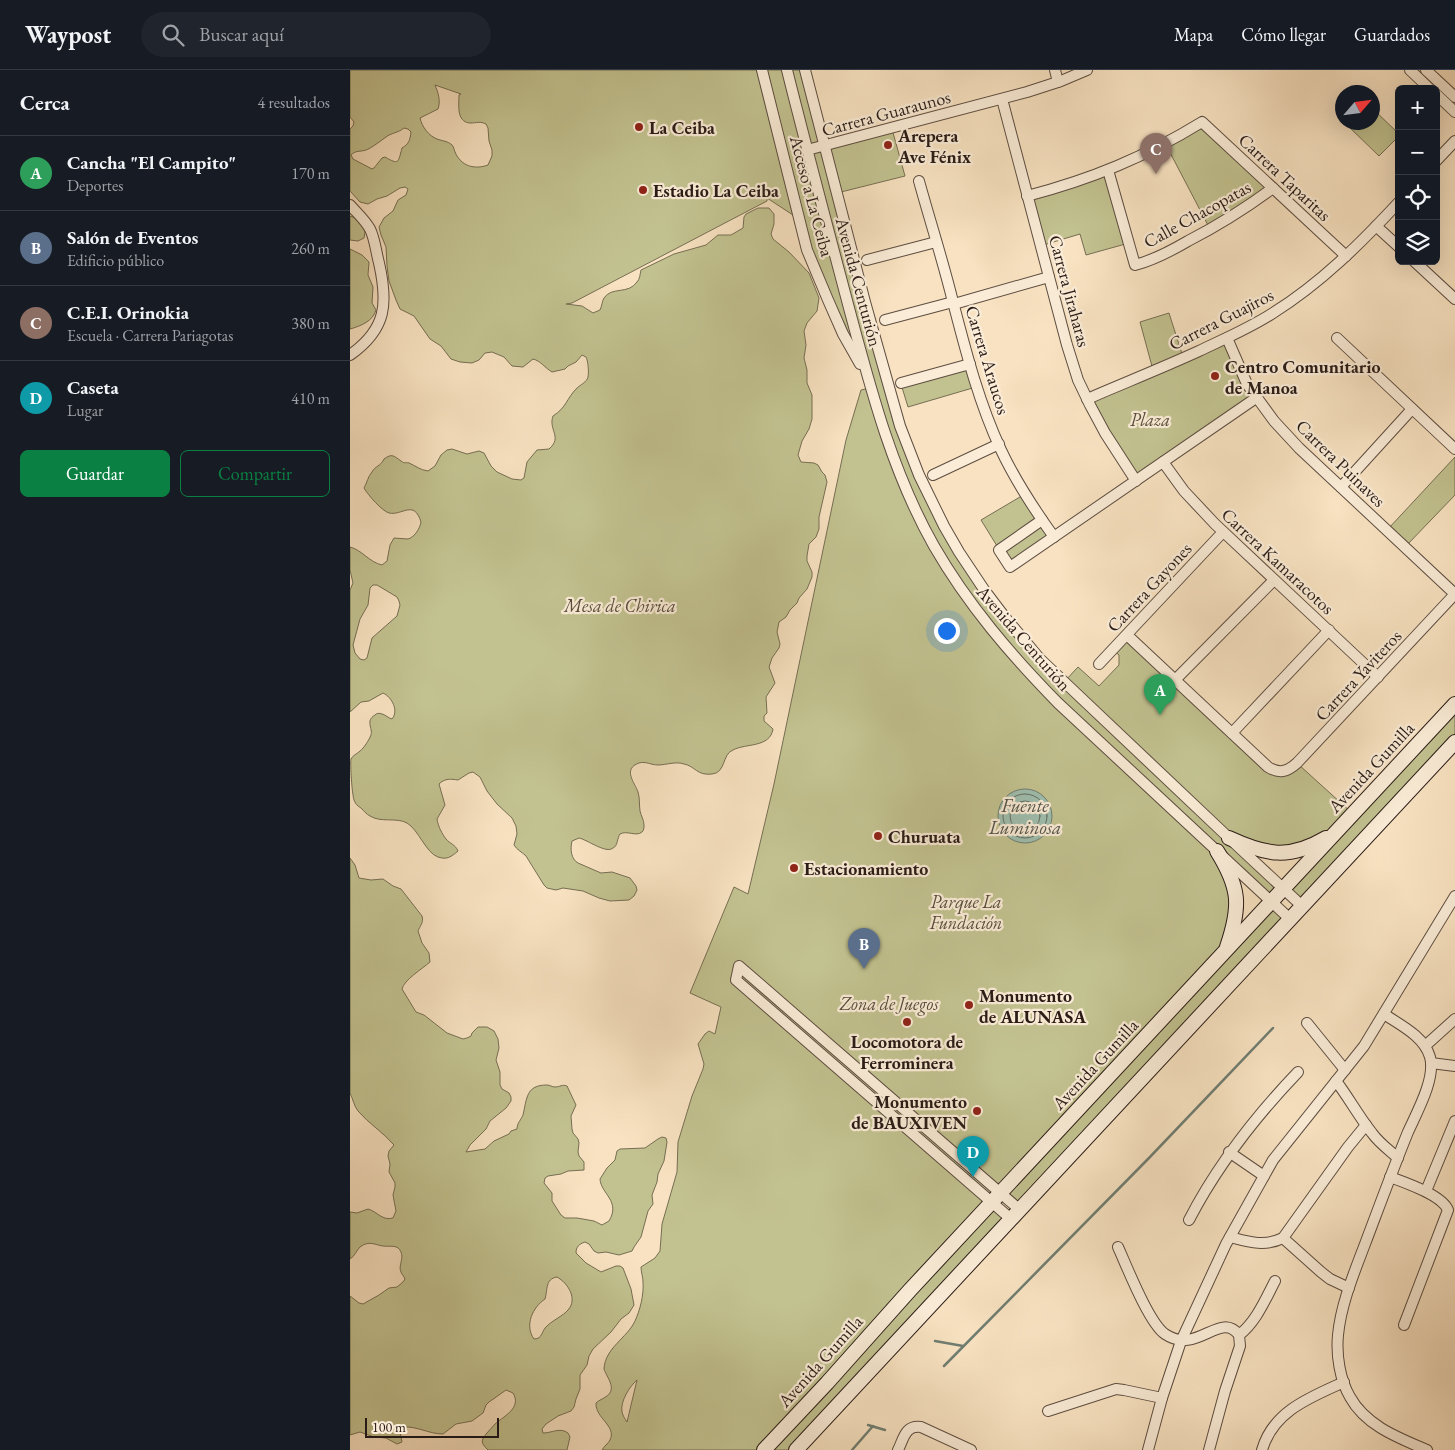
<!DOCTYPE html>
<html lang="es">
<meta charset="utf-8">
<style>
body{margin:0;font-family:"EB Garamond",serif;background:#20242c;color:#f1f3f6}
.controls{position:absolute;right:15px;top:15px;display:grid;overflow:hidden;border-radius:8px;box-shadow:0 5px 20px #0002}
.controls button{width:45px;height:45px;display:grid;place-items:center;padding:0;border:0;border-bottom:1px solid #363941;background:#171b24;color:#f1f3f6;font:25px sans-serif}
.compass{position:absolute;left:985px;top:15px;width:45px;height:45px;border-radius:50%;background:#171b24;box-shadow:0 5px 20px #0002;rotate:62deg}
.scale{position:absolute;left:15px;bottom:12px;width:134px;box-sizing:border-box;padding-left:5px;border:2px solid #291b16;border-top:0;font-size:14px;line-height:18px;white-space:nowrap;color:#291b16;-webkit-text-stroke:4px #faecd7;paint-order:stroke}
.you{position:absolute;left:596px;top:560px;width:18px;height:18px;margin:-12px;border:4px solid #fff;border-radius:50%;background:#1a73e8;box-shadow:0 0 0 8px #1a73e833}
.badge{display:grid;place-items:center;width:32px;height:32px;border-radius:50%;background:#0b8043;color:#fff;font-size:16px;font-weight:700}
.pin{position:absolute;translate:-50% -41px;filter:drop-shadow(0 1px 2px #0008)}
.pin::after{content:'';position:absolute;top:26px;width:18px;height:15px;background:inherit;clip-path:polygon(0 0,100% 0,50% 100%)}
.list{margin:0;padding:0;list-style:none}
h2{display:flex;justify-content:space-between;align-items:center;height:65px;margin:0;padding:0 20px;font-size:21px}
h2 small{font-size:16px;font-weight:400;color:#9ea1a6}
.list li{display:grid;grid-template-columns:32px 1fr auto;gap:15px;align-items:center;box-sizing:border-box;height:75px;padding:0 20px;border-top:1px solid #363941}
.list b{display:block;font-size:19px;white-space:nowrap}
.list p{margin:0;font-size:16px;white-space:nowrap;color:#9ea1a6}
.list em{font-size:16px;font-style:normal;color:#9ea1a6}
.actions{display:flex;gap:10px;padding:15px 20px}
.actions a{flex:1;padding:11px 0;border:1px solid #0b8043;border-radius:8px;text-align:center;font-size:18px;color:#0b8043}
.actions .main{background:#0b8043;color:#fff}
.icon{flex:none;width:28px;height:28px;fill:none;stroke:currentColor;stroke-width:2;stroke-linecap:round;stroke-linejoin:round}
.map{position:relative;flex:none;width:1105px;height:1380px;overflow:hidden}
header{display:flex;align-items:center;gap:30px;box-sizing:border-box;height:70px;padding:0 25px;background:#171b24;border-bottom:1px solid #363941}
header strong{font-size:24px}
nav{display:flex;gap:28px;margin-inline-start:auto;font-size:18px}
.search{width:350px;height:45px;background:#20242c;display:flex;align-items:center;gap:12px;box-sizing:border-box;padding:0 18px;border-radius:28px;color:#9ea1a6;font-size:19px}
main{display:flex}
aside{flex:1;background:#171b24}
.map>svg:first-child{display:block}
.green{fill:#c2c290;stroke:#766e53;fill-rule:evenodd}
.water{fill:#9ebeae;stroke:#6f7d71}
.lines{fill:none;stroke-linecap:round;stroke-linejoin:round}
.shore{stroke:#646c62;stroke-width:1}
.stream{stroke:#6f7d71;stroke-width:2.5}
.street-casing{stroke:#5d4d41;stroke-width:12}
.secondary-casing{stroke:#291b16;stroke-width:16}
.street{stroke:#faecd7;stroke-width:10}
.secondary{stroke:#faecd7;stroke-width:14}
.poi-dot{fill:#8f2418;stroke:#faecd7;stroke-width:2}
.labels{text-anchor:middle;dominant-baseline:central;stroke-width:4.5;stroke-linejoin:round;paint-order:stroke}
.street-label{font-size:18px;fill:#291b16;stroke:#faecd7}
.poi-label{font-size:18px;font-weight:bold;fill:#291b16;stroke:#faecd7;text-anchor:start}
.park-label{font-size:18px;font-style:italic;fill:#574d3b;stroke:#faecd7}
.water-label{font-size:19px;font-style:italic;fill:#52544b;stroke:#faecd7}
</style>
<header>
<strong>Waypost</strong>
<div class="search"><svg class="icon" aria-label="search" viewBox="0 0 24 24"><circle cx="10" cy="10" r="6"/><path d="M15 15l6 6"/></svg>Buscar aquí</div>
<nav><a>Mapa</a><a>Cómo llegar</a><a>Guardados</a></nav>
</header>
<main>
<aside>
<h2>Cerca<small>4 resultados</small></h2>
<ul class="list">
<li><span class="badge" style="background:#2e9e5b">A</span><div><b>Cancha &quot;El Campito&quot;</b><p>Deportes</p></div><em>170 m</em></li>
<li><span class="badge" style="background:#5c6f8a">B</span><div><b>Salón de Eventos</b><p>Edificio público</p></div><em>260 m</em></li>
<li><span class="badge" style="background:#8d6e63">C</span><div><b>C.E.I. Orinokia</b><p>Escuela · Carrera Pariagotas</p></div><em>380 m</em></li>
<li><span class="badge" style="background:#0f9aa8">D</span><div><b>Caseta</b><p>Lugar</p></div><em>410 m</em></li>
</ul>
<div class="actions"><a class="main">Guardar</a><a>Compartir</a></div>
</aside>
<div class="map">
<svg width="1105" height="1380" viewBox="0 0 1105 1380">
<rect width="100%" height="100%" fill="#f8e2c1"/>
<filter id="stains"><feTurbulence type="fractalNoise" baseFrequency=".004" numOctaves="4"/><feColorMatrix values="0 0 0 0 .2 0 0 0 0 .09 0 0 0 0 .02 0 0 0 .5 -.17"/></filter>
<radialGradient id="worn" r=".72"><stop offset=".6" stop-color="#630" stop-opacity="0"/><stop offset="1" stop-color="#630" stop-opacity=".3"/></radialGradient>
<!-- green -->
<g class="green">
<path d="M0 0H455L475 76 542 59 555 106 487 123 550 356 622 502 714 612 728 597 749 616 769 595V585L763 580 777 566 923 702 948 694 1002 743 985 762 954 778 893 774 933 819 921 832 869 783 884 815 875 882 412 1380H252C254 1376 258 1374 260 1370 267 1356 245 1348 246 1333 249 1330 253 1329 257 1326 267 1318 257 1308 254 1299 255 1278 277 1268 285 1251 290 1240 294 1225 293 1212 293 1207 291 1202 291 1197L305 1188 310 1181 312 1154 327 1102 328 1072 342 1026 353 999 354 994 348 974 355 964 359 961 365 964 371 937 340 923 384 817 398 824 424 714 496 370 511 320 520 318 493 264 449 149 417 128V131L222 233 216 234 232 236 243 243 250 240C252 236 252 231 254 228 262 216 278 225 287 212 290 209 290 204 291 200L324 184 356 175 368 165H381L393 158 394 147 396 144 408 138H419L424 144V154L421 164 423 169 439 182 459 203 469 228 467 241 457 253 454 261 456 275 454 288 457 300V313L462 325V349L459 359 452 371 448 385 451 392 464 393 468 395 472 402 475 405 477 412 469 447V459L466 467 459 474 457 486V491L462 502V507L457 519 449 528 447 533 440 540 436 547 429 552 427 562 430 574 429 578 422 588 419 597 425 613 416 627 417 643 414 646V651L423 659C420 678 396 673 383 680 372 684 376 703 362 704 347 706 345 696 334 694 326 691 316 695 308 695 301 695 296 691 289 693 272 699 285 713 288 722 290 728 289 734 290 741 291 746 294 750 294 755 294 758 294 760 292 762 286 767 277 760 270 764 267 768 268 776 263 778 256 784 238 770 229 768L222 771C220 779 221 789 228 793L251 803 262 802 280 808 286 816 287 820 284 826 279 830 260 831 249 828 233 821 213 818 206 820 197 818 194 815 176 786C172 782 167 780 164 775L167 764 166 756 162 748 147 734 137 721 130 707 123 702 119 703 108 710C101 709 95 708 89 714L95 735 87 749C88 756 92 764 96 769 100 774 105 774 108 781 101 787 97 790 88 787 76 783 68 759 57 753 46 747 31 753 20 746 16 744 14 741 11 738 8 736 6 735 4 730 2 724 0 694 1 689 3 685 7 684 10 681 14 678 19 670 21 665 23 658 15 651 25 645 27 643 29 643 32 644 36 645 38 648 42 649 49 641 42 627 33 623L19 631 11 632 0 642V520L3 513 0 500V477C12 480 19 492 32 495L37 491 40 475 44 468C49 468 53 469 58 469 65 467 70 458 71 452 64 429 52 446 39 443 32 441 18 425 14 418 17 413 18 406 22 402 25 396 31 396 34 389 42 383 44 386 51 391 55 394 55 392 59 393 66 396 70 400 78 401L85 396 91 385 97 380 102 379 117 384 129 381 134 383 141 396 147 402 162 409 171 410 174 408 177 392 187 380 199 379C213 367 198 360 203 346 217 337 216 329 227 318 230 315 237 312 238 307 239 301 238 291 236 287L232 285 226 292 218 296 215 299 202 302C195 298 191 291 183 289L173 297 162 296 154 287 142 282 135 283 129 290 122 293 110 292 101 289 91 276 80 269 64 246 50 239 46 230 39 211 37 196 36 177 31 165 29 157 34 148 43 141 48 130 56 125 58 119 55 117 50 118 37 126 27 129 18 134 10 132 0 121V59L3 56 4 52 0 47ZM85 15 111 24 109 25C109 34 106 52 120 53 127 53 130 51 136 54L138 58 139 71 142 80V86L138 95C124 100 111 96 105 82 104 80 104 77 102 75 98 71 92 71 87 69 79 66 72 57 70 48L88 39C91 31 88 22 85 15ZM54 58 58 59 61 62C60 70 59 74 52 78 48 93 49 95 35 87L32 88 24 98 22 99 3 89 1 85C6 80 10 82 16 80 20 79 32 70 36 67 41 63 48 63 54 58ZM23 515H27L47 527 49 531 50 535 47 546 22 568 17 588 14 590 10 589 5 583 3 575 10 549 18 535 20 518ZM287 1310 277 1352C275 1349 273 1346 272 1342 270 1331 280 1316 287 1310Z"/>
<polygon points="1023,39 1049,64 1049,66 1029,86 996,54 997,53 1022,52"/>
<polygon points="852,52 923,118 860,159 815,73"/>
<polygon points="758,100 779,173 736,185 730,164 690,176 677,126"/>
<polygon points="0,146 10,150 15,162 14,168 8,171 0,170"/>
<path d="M0 179 12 185 19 192 18 205 23 217 22 233 26 240C23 251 11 256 0 259Z"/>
<polygon points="819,243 833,287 803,300 790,252"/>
<polygon points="877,268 906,328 786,411 737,329"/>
<polygon points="619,295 626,317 558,337 551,314"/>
<polygon points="1105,387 1105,425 1056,476 1038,459"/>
<polygon points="675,424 704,467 660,497 631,450"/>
<polygon points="1105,636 1105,670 952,834 935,818"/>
<path d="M0 788 5 795 9 808 21 810 33 809 43 816 51 819 72 846C74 852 70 856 68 861L72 873 79 883 80 892C72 899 54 910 52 919L66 942 74 945 97 963 113 969 117 968 121 966 122 963 128 957H137L144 961 148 969 149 978 146 990 150 1002V1015L152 1019 159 1023 161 1027V1031L156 1038 140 1051 136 1059 120 1075 116 1082 135 1079 144 1071 159 1064 161 1061 167 1059C167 1053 171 1050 173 1045 177 1028 176 1015 197 1015 200 1015 202 1017 205 1017 210 1017 212 1014 217 1016L226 1035 221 1046 222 1059 223 1063 228 1069 229 1073 228 1082 229 1086 234 1092V1100L218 1101 211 1104 198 1106 195 1108 194 1113 202 1123V1131L211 1145 215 1148H227L244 1151 252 1155 259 1151C271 1131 251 1124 250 1109L257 1098 265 1090 267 1081 270 1079 295 1078 308 1069 312 1067 316 1068 317 1072 314 1091 308 1104 307 1112 302 1125 303 1134 298 1141 291 1167 284 1177 282 1181 269 1185 256 1182 248 1183 244 1181 239 1174 235 1172C229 1174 226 1177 226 1183L236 1193 251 1202 266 1196H270L273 1198 281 1219 284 1235 279 1243 271 1249 261 1262 243 1279 239 1286 237 1295 230 1305V1319L226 1329 224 1337 221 1341 208 1346 196 1354 192 1359 193 1363C202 1363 210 1357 218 1363L220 1367 217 1380H138C131 1373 130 1371 137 1363 140 1360 142 1357 145 1354 154 1346 172 1338 163 1323L156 1320 139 1332 136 1335 133 1343 122 1351 106 1354 93 1364C79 1364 67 1356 53 1357L50 1362 52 1372 47 1374 36 1368 24 1367 10 1362 0 1365V1226L9 1233 13 1234 29 1225 39 1218 47 1217 53 1212 55 1209C54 1206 52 1205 51 1202 48 1196 54 1189 51 1182 48 1174 40 1177 33 1176 25 1175 19 1170 10 1177 6 1181 5 1186 0 1189V1142L7 1143 18 1139C28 1142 32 1151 43 1148L46 1141 43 1125 45 1117V1113L39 1102 40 1094 38 1086 39 1081 44 1075C33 1062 19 1054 8 1041 4 1036 3 1029 0 1023ZM207 1207C218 1213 228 1229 218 1240 213 1246 203 1250 197 1256 191 1261 193 1269 184 1269 174 1255 183 1237 195 1229 198 1219 195 1209 207 1207Z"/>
<polygon points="922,833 938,849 670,1139 652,1123"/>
<polygon points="642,1133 660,1150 444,1380 414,1380"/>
</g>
<!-- water -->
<circle class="water" cx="675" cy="746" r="27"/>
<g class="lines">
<!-- shore -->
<g class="shore">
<circle cx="675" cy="746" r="22"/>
<circle cx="675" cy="746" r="15"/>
</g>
<!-- stream -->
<g class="stream">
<polyline points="585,1271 613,1276"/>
<polyline points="594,1296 799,1088 923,958"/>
<polyline points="518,1355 535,1360"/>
<polyline points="502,1380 523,1356"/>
</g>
<defs>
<g id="street">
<polyline points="412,0 457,180 478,230 493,264 510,294"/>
<path d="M437 0C457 80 478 159 499 238 521 320 542 402 584 476 618 535 661 585 708 633L940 849"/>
<polyline points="455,0 515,232 550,356 569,405 594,456 609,482 635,521 654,546 690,589 879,768 952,836"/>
<polyline points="705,0 708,12"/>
<polyline points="1060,0 1080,19"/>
<polyline points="1076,0 1105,27"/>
<polyline points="1086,24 1105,42"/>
<polyline points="652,29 717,275 728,310 740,335 755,363 786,411"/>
<polyline points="457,80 677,22 711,11 737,0"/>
<polyline points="1086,91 1105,71"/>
<path d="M758 100 785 195C804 190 821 181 838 171 867 156 896 138 923 118"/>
<path d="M569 111C580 151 593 191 603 232 616 282 629 333 651 380 665 410 684 439 704 467"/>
<path d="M677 126C742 109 795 87 852 52L996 186"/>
<path d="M0 135C7 143 15 150 20 159 25 169 26 182 29 193 38 233 37 259 0 285"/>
<polyline points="1026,156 1049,177"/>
<polyline points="517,190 586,172"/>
<polyline points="1064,191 1105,229"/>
<polyline points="604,234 699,207"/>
<polyline points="535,250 603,232"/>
<polyline points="987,268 1105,379"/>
<polyline points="551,313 620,294"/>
<path d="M737 329C774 313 812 298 849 281 874 269 900 258 923 243 971 213 1011 173 1049 132"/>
<polyline points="813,392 834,421 865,454 1028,607"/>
<polyline points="583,405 649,374"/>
<polyline points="991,417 1062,339"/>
<polyline points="692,450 649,480 660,497 906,328"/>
<path d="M777 565 918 697C929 704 937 702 947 693L1105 524 949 378 924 351 897 314 877 268"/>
<polyline points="749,594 873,462"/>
<polyline points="825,610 924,510"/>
<polyline points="882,663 979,560"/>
<path d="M1034 944C1050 955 1074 966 1080 987 1086 1008 1067 1042 1058 1062 1043 1099 1029 1137 1015 1174 1004 1203 991 1234 988 1265 986 1285 990 1310 1000 1327 1016 1356 1049 1368 1077 1380"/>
<polyline points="957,953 995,1000"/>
<polyline points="1075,976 1105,949"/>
<polyline points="1081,993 1105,996"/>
<path d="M986 1011C999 1028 1009 1047 1022 1063 1029 1073 1039 1080 1048 1088"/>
<polyline points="879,1082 914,1106"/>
<path d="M1040 1107C1056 1113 1092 1125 1098 1140L1054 1255"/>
<polyline points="1076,1121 1105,1051"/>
<polyline points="661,1149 386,910 389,896 670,1140"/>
<path d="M839 1150C868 1094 904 1048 948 1002"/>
<path d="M880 1167C899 1172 914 1177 933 1168L998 1077 1016 1055"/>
<polyline points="933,1168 971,1202 980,1209 999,1218"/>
<path d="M768 1177C777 1197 799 1253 815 1264 847 1286 870 1240 889 1265L890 1276 875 1321 859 1380"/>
<path d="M889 1265C906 1252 915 1230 925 1211"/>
<polyline points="698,1341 766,1319 774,1320 812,1328"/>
<path d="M548 1380C554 1368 555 1355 571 1357L621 1380"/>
<polyline points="798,1380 812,1328 831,1271 876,1174 923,1090 1014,976 1105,826"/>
<path d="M912 1380C923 1341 961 1327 994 1312"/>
</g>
<g id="secondary">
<path d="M879 768C916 785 939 790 976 768"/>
<path d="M867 781C890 818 891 836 877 877"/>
<polyline points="414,1380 477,1313 560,1220 1105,634"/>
<polyline points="446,1380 1105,672"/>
</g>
</defs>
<!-- street casing -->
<use href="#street" class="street-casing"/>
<!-- secondary casing -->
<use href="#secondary" class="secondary-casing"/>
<!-- street -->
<use href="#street" class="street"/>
<!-- secondary -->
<use href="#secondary" class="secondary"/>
</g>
<!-- markers -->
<g class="poi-dot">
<circle cx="289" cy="57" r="5"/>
<circle cx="538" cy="75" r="5"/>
<circle cx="293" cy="120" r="5"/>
<circle cx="865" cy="306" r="5"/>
<circle cx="528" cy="766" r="5"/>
<circle cx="444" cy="798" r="5"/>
<circle cx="619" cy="935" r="5"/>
<circle cx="557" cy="952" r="5"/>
<circle cx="627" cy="1041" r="5"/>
</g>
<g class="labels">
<!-- street labels -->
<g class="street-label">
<text transform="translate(536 43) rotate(-15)">Carrera Guaraunos</text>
<text transform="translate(935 107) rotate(43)">Carrera Taparitas</text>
<text transform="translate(462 126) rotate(75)">Acceso a La Ceiba</text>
<text transform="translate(847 144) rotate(-29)">Calle Chacopatas</text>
<text transform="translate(509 212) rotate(75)">Avenida Centurión</text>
<text transform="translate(720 221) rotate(75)">Carrera Jiraharas</text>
<text transform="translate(871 249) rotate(-27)">Carrera Guajiros</text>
<text transform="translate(638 290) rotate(73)">Carrera Araucos</text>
<text transform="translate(991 393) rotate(44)">Carrera Puinaves</text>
<text transform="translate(928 491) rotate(43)">Carrera Kamaracotos</text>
<text transform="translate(799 517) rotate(-47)">Carrera Gayones</text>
<text transform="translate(674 568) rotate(49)">Avenida Centurión</text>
<text transform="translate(1008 605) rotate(-47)">Carrera Yaviteros</text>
<text transform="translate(1021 697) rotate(-47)">Avenida Gumilla</text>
<text transform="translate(745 994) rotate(-47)">Avenida Gumilla</text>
<text transform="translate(470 1291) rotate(-48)">Avenida Gumilla</text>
</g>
<!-- poi labels -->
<g class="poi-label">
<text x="299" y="57">La Ceiba</text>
<text x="548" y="65">Arepera<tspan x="548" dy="21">Ave Fénix</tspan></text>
<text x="303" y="120">Estadio La Ceiba</text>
<text x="875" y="296">Centro Comunitario<tspan x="875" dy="21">de Manoa</tspan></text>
<text x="538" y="766">Churuata</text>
<text x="454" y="798">Estacionamiento</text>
<text x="629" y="925">Monumento<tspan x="629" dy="21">de ALUNASA</tspan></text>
<text x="557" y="971" text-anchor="middle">Locomotora de<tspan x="557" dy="21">Ferrominera</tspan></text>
<text x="617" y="1031" text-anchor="end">Monumento<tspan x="617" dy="21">de BAUXIVEN</tspan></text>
</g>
<!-- park labels -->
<g class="park-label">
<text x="800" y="349">Plaza</text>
<text x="270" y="535">Mesa de Chirica</text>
<text x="616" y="831">Parque La<tspan x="616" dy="21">Fundación</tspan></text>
<text x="539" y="933">Zona de Juegos</text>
</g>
<!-- water labels -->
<g class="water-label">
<text x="675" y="735">Fuente<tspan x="675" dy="22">Luminosa</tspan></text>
</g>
</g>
<rect width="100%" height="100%" filter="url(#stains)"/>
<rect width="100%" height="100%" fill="url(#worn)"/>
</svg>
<div class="controls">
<button>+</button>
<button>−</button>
<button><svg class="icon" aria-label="locate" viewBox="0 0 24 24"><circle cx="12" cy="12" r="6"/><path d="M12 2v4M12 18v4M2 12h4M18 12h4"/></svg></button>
<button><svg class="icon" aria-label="layers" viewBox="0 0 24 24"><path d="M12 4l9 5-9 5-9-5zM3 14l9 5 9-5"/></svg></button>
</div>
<svg class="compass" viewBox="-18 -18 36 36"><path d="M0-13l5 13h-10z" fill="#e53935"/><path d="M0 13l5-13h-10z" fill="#9ea1a6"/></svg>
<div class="scale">100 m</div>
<div class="you"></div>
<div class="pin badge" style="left:810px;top:645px;background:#2e9e5b">A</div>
<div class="pin badge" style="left:514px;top:899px;background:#5c6f8a">B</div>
<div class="pin badge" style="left:806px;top:104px;background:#8d6e63">C</div>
<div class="pin badge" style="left:623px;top:1107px;background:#0f9aa8">D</div>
</div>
</main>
